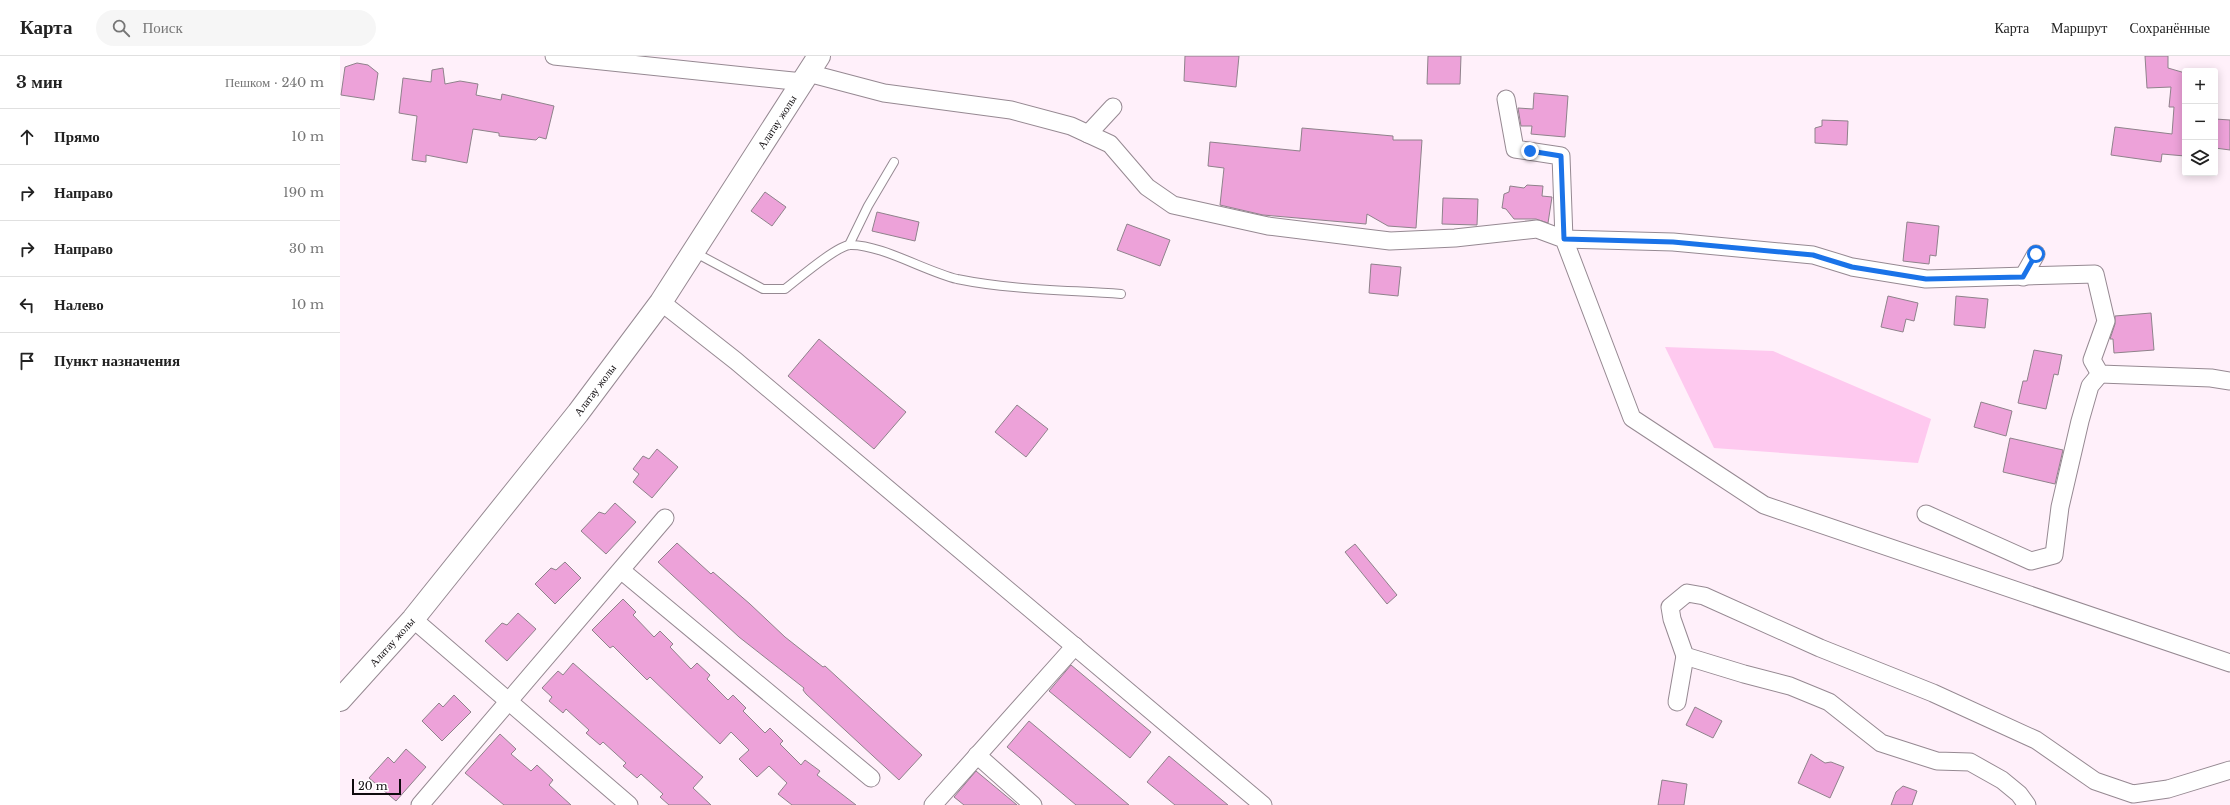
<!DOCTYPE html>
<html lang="ru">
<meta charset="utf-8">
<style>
body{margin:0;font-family:"Libre Baskerville",serif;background:#f6f6f6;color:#222}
.controls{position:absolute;right:12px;top:12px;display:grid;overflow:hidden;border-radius:4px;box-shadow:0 2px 10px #0003}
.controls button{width:36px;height:36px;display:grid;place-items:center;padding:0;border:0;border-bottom:1px solid #e0e0e0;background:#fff;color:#222;font:20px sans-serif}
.scale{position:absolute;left:12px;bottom:10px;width:49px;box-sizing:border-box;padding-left:4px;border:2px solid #0f0b0e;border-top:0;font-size:11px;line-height:14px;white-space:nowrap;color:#0f0b0e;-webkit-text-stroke:3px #fff;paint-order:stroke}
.stop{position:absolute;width:12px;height:12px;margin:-9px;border:3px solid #1a73e8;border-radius:50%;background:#fff}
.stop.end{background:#1a73e8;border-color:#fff;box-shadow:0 1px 4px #0008}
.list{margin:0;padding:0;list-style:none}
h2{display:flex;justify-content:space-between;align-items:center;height:52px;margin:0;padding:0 16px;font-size:17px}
h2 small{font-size:13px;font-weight:400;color:#767676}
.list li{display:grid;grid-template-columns:26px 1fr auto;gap:12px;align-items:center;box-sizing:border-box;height:56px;padding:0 16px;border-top:1px solid #e0e0e0}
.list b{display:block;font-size:15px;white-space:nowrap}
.list em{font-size:13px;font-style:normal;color:#767676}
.icon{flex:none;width:22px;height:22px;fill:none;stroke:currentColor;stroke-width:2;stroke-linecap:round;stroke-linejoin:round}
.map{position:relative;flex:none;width:1890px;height:749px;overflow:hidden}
header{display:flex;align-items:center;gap:24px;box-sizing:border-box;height:56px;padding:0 20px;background:#fff;border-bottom:1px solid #e0e0e0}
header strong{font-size:19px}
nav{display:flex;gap:22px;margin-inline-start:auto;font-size:14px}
.search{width:280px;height:36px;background:#f6f6f6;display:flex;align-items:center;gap:10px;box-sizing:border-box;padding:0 14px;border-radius:22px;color:#767676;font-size:15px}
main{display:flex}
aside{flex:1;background:#fff}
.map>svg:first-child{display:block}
.green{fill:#fec9ef}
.building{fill:#eda2d9;stroke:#8f828b}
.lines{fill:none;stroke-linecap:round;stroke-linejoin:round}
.lane-casing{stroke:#968992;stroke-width:10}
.street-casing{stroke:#968992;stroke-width:19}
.secondary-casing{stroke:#968992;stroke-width:24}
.lane{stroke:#fff;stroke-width:8}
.street{stroke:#fff;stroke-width:17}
.secondary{stroke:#fff;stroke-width:22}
.route{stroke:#1a73e8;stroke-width:5}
.labels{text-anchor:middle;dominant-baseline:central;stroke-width:4;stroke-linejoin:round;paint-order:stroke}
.street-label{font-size:11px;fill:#0f0b0e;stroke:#fff}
</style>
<header>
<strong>Карта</strong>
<div class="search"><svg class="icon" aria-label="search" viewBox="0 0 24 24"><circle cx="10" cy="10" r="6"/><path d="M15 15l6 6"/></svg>Поиск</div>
<nav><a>Карта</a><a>Маршрут</a><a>Сохранённые</a></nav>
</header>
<main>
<aside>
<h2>3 мин<small>Пешком · 240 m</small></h2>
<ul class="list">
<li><svg class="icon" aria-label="ahead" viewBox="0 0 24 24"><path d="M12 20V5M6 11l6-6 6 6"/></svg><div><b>Прямо</b></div><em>10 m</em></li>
<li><svg class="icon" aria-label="right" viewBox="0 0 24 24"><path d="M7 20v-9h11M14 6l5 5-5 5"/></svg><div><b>Направо</b></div><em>190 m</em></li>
<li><svg class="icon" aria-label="right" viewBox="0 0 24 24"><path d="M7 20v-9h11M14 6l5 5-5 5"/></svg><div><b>Направо</b></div><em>30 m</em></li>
<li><svg class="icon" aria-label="left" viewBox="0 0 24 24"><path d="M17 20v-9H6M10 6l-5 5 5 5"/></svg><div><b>Налево</b></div><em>10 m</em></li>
<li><svg class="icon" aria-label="arrive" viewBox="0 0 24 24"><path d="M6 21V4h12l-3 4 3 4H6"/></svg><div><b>Пункт назначения</b></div></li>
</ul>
</aside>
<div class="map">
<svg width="1890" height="749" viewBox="0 0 1890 749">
<rect width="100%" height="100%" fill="#fff0fa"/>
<!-- green -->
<polygon class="green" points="1325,291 1433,295 1591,363 1578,407 1374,392"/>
<!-- building -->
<g class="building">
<polygon points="845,0 899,0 896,31 844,25"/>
<polygon points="1088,0 1121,0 1120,28 1087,28"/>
<polygon points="1805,0 1828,0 1828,12 1845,17 1845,100 1822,98 1821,106 1771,99 1775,71 1832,78 1834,51 1829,51 1831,31 1807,32"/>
<polygon points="17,7 28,9 38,17 34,44 1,39 5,11"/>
<polygon points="103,12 105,28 120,25 138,28 136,39 161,44 162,38 214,50 206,83 199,81 196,84 159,80 159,77 133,73 127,107 86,99 86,106 72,104 77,60 59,57 63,22 91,26 92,14"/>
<polygon points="1194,37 1228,40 1225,81 1191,78 1192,70 1181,70 1178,52 1193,53"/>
<polygon points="1875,63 1890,64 1890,94 1875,92"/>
<polygon points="1482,64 1508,65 1507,89 1475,87 1475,72 1482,70"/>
<polygon points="962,72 1053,80 1053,84 1082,84 1076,172 1048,170 1027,158 1026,168 923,159 880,149 884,112 868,110 870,86 960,95"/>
<polygon points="1187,129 1203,130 1202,140 1212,141 1208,167 1196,163 1174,163 1166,153 1162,152 1164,138 1169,136 1170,130 1184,132"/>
<polygon points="425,136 446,151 432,170 411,155"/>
<polygon points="1103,142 1138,143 1137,169 1102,168"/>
<polygon points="537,156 579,166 575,185 532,175"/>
<polygon points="1567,166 1599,170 1596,200 1590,199 1589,208 1563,205"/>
<polygon points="787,168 830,184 820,210 777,194"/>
<polygon points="1031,208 1061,211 1058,240 1029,237"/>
<polygon points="1548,240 1578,247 1574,265 1566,263 1563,276 1541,271"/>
<polygon points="1616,240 1648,243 1645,272 1614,269"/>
<polygon points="1811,257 1814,294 1774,297 1773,283 1770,283 1775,268 1775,260"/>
<polygon points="479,283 566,356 534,393 448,320"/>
<polygon points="1694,294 1722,299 1718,319 1714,318 1706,353 1678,347 1683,325 1687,325"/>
<polygon points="1641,346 1672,355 1666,380 1634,371"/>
<polygon points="677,349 708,373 686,401 655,376"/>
<polygon points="1670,382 1723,394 1715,428 1663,416"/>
<polygon points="317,393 338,411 312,442 293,426 299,418 293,413 303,400 309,403"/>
<polygon points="275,447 296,466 266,498 241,475 259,456 265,458"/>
<polygon points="337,487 371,518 373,516 410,548 445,581 483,611 485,610 582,699 559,724 466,638 463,634 464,632 399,581 318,506"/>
<polygon points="1015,488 1057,539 1047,548 1005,496"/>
<polygon points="225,506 241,522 215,548 195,528 211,512 216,514"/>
<polygon points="283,543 296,556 293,559 314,581 320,575 333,588 330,591 351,613 357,607 370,619 367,623 388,644 393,639 406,652 403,655 425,677 430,672 443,685 440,688 461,709 465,704 480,715 477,719 516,749 452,749 438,738 447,727 429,710 417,721 399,703 409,694 391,676 380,688 310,621 307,624 273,590 270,592 252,574"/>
<polygon points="178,557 196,573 167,605 145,585 162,567 167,569"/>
<polygon points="233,607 363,721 353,732 371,749 329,749 320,741 323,738 301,718 297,722 283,710 286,707 263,686 260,689 246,677 249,674 226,653 223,657 209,645 212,641 202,632 218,615 223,619"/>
<polygon points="731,609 811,676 790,702 709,635"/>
<polygon points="114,639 131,656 102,685 82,665 99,647 103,651"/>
<polygon points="1355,651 1382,665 1373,682 1346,669"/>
<polygon points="689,665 789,749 736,749 667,691"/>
<polygon points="160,678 176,693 171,698 191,715 197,709 213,724 209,729 231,749 164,749 125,717"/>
<polygon points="66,693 86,711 56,745 29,722 48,701 54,707"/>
<polygon points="1471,698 1485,707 1491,706 1504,711 1490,742 1458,727"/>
<polygon points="829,700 888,749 835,749 807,726"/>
<polygon points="636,715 677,749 624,749 614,741"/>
<polygon points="1322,724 1347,728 1344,749 1318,749"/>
<polygon points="1563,730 1577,735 1572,749 1551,749 1556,736"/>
</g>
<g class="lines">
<defs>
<g id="lane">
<polyline points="509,189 528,150 554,106"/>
<path d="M354 196 423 233H445C457 224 496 190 510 189 540 188 587 216 617 223 671 234 727 234 781 238"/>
</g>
<g id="street">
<polyline points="214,0 463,26"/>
<polyline points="468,17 544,37 671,54 731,70 770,88 807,131 833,149 928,170 1050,185 1115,182 1197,173 1224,183 1292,362 1424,449 1890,607"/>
<polyline points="1166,43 1175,93 1221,100 1224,183 1333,186 1473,199 1512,211 1586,223 1755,218 1766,265 1752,304 1760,318 1871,322 1890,325"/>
<polyline points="748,78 773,51"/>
<polyline points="1683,221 1696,198"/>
<polyline points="321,246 396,305 923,749"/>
<polyline points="1586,458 1691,505 1714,499 1720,451 1740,365 1750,330 1760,318"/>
<polyline points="282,515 531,722"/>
<polyline points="73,563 289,749"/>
<polyline points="1337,646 1345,600"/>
<polyline points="637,699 693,749"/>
<polyline points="80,749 325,462"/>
<polyline points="593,749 735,590"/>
<polyline points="1687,749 1679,738 1662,724 1630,706 1597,705 1541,687 1489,646 1450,630 1404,618 1345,600 1332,563 1330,551 1347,537 1364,540 1480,592 1593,637 1696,684 1755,725 1793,738 1828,733 1890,714"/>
</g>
<polyline id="secondary" points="0,644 73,563 238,357 321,246 479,0"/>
</defs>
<!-- lane casing -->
<use href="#lane" class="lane-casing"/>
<!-- street casing -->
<use href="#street" class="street-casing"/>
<!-- secondary casing -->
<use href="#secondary" class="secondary-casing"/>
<!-- lane -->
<use href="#lane" class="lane"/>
<!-- street -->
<use href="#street" class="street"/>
<!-- secondary -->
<use href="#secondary" class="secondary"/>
</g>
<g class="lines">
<!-- route -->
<polyline class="route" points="1190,95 1221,100 1224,183 1333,186 1473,199 1512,211 1586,223 1683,221 1696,198"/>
</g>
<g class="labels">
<!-- street labels -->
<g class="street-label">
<text transform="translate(437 66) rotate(-57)">Алатау жолы</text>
<text transform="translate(255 334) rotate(-53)">Алатау жолы</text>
<text transform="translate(52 586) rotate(-48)">Алатау жолы</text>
</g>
</g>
</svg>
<div class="controls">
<button>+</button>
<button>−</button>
<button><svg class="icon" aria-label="layers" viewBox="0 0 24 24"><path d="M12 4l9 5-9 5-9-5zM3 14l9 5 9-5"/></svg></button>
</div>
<div class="scale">20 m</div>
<div class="stop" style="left:1696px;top:198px"></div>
<div class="stop end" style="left:1190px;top:95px"></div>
</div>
</main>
